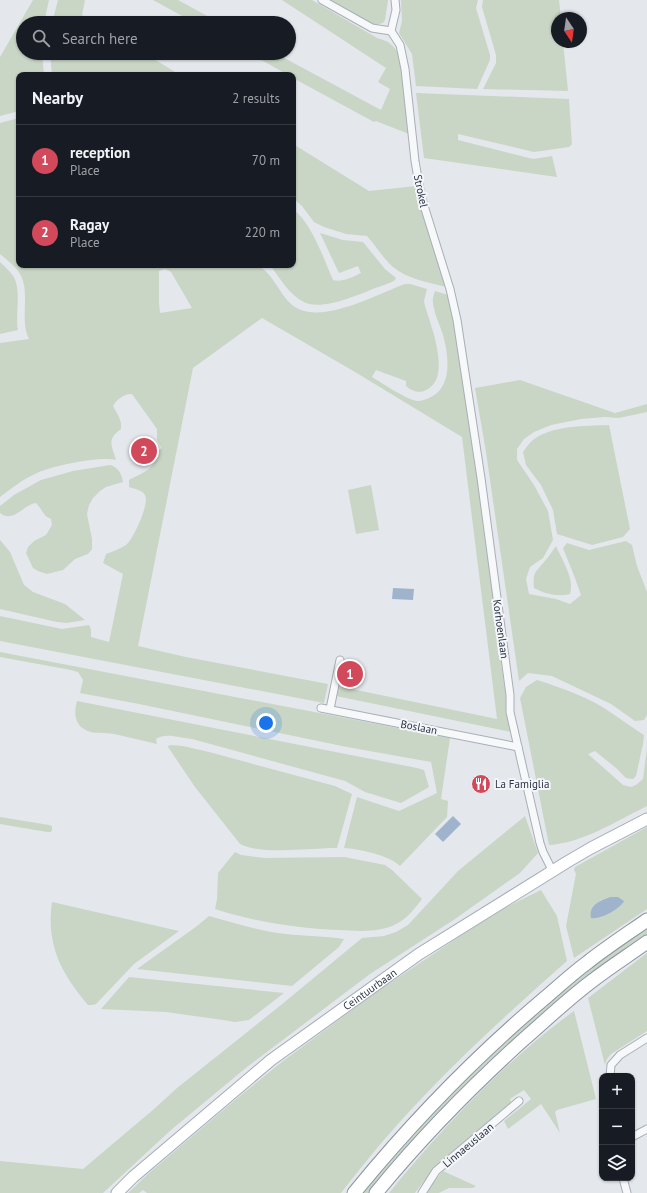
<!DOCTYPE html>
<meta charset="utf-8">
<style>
body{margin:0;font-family:"PT Sans",sans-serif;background:#20242c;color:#f1f3f6}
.controls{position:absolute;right:12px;bottom:12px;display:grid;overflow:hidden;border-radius:8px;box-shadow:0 1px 3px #0004}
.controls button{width:36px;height:36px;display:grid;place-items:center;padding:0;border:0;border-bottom:1px solid #363941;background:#171b24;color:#f1f3f6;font:20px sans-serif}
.compass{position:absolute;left:551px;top:12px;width:36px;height:36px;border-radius:50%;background:#171b24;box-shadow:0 1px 3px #0004;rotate:167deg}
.you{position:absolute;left:266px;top:723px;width:14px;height:14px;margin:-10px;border:3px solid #fff;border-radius:50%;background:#1a73e8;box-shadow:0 0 0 6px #1a73e833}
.badge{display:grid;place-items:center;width:26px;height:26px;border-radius:50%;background:#d1495b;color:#fff;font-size:13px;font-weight:700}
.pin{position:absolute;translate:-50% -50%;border:2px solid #fff;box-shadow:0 1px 4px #0006}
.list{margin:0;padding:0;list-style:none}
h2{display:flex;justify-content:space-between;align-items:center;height:52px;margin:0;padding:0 16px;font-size:17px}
h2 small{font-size:13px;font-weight:400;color:#9ea1a6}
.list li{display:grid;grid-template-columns:26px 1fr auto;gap:12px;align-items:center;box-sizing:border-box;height:72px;padding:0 16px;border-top:1px solid #363941}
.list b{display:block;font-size:15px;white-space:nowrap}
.list p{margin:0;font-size:13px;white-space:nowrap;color:#9ea1a6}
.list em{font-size:13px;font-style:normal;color:#9ea1a6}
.icon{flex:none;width:22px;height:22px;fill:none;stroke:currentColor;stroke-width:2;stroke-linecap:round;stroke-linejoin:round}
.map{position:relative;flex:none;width:647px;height:1193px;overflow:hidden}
.search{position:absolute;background:#171b24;box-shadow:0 1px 3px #0004;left:16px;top:16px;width:280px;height:44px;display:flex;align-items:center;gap:10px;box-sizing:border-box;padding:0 14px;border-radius:22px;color:#9ea1a6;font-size:15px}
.panel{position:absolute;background:#171b24;box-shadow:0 1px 3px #0004;left:16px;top:72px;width:280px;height:196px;border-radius:8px}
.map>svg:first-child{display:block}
.green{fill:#c9d6c5;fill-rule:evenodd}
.water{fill:#9fb4cc}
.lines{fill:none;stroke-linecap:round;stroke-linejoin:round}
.minor-casing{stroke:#a9aeb7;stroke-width:9}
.primary-casing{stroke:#a3abb8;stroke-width:13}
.motorway-casing{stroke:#8b94a3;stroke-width:15}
.minor{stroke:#f7f8fa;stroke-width:7}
.primary{stroke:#fff;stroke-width:11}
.motorway{stroke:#fff;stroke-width:13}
.labels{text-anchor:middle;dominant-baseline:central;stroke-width:4;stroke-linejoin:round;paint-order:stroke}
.street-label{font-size:11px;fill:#2b3445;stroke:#f4f6f9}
.poi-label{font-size:11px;fill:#2b3445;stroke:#f4f6f9;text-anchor:start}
</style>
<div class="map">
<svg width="647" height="1193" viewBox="0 0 647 1193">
<rect width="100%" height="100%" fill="#e4e7ec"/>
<!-- green -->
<g class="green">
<polygon points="33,0 49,0 44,23 23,23 23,53 42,53 44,75 19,75 19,111 0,116 0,57"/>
<polygon points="58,0 85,0 82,15 95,23 52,23"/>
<polygon points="153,0 178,0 220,23 195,23"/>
<path d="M282 0H312L377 38C389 41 392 44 400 55L409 134 376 121 374 122 293 78V75H288L249 53H275L381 110 390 89 378 82 386 68Z"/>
<polygon points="330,0 388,0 385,20 383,23 375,25"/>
<polygon points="401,0 478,0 476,8 490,55 490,60 477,89 416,86 412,54 399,33 402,21"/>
<polygon points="483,0 559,0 561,18 557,18 557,42 563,42 568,91 483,89 496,63 496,55 482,7"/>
<polygon points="50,53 144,53 180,75 52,75"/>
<polygon points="416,93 569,99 572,144 569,147 534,152 458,134 458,140 533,159 552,156 557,177 424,158"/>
<path d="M19 118V265H257C273 273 279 293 291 304 317 328 377 294 405 284H410L427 289 424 301 425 306C431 326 451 375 428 389 420 394 413 392 406 386V381L376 370 372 377C382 383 407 400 418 401 424 401 432 397 437 393 452 379 448 353 443 335 440 325 434 314 433 303 432 299 434 295 435 291L448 295 455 327 471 425 498 625 500 655 511 732 336 696 337 686 497 719 462 437 355 372 262 318 193 368 138 646 186 657 328 684 324 703 0 641V616L62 629 89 625 91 629V637L109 642 123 574 103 563 106 554C112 552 120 549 126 545 133 540 150 503 145 495 142 490 135 489 129 487V480C138 475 161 467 153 454L162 448 157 440V429L132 394C125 393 116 400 113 406L119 417 121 423V429C106 440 112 445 116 460 100 456 52 466 37 473 23 479 12 488 0 497V343L29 339C19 319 31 293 20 274 15 266 7 260 0 254V123ZM165 269 171 272 192 308 160 313 159 303V271Z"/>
<path d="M293 144 369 191 416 186 446 287C428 282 407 279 393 267 383 258 376 246 367 236L346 234 324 227 314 222 302 206 293 198Z"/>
<path d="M293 209C312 224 323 257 333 280 341 283 353 277 361 273L358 266 339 273 320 233 343 240 363 242 385 269 396 278 395 280C389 284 380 286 373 289 355 296 320 312 302 301 289 294 279 277 270 265H293Z"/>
<path d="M0 262C4 266 10 271 13 276 22 289 15 314 18 330L0 334Z"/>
<polygon points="520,380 615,413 647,404 647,412 619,418 605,417 581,419 551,425 534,432 524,439 517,449 517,460 534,485 548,511 553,540 543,558 530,567 526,579 529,594 556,599 570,604 581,595 575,578 563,548 567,543 589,550 626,541 632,545 637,566 647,592 647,715 644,720 635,721 611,704 552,676 528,673 519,681 486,452 475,388"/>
<path d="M609 425 630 529 623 537 592 545 557 534 553 510 541 485 526 465 523 452C526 448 529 443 533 440 552 425 586 426 609 425Z"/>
<path d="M110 465C118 467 122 474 123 482L106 487 100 491 93 498 89 505 87 514 92 539V549L88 554 75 559 63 570 47 574 38 571 33 568 26 553 28 547 34 541 46 535 52 525 51 519C42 515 43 510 36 503 24 504 13 524 0 513V506L14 495 41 480 73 471Z"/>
<polygon points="371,485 379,530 356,534 348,490"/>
<polygon points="0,540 10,552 24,585 33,592 65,604 85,620 67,623 57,622 0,609"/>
<path d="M556 546C562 560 575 579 570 594 558 597 545 594 534 588 533 572 534 574 544 562 549 557 552 551 556 546Z"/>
<path d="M0 652 450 738 441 799 448 801 447 817 400 866C389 855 359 849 344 848L357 797 399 811 437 793 431 762 347 747 139 704 80 693 83 680 78 672 71 670 0 657Z"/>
<path d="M537 680C562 688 591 698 613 714 623 721 633 728 644 735L643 744 636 776 633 779 626 778 616 768 595 751 588 754 623 785 631 787 636 785 643 779 647 748V806C616 821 583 843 549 845L520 698 526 687Z"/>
<path d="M77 701 417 768 424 770 429 787 401 803 365 792 345 781 192 739C182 738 165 732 156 739L157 744C143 741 129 737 114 734 105 732 92 735 84 729 74 723 74 711 77 701Z"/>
<path d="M171 745 183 746 209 752 335 786 352 794 337 848C313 848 260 855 240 844L195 787 168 747V746Z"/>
<polygon points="525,816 538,853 520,873 455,919 370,974 247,1067 171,1130 103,1193 0,1193 0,1161 83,1169 154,1109 177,1088 281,1005 362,938 384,936 396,932 408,925 458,871"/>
<polygon points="0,817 49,825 52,826 52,830 51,832 47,832 0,824"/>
<path d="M647 827V909L574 958 566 926 576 874 574 870 575 867ZM601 900 619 907 614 910 595 905Z"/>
<path d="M235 852 241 855 265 858 344 857 385 865 392 870 422 899C415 908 407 919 396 924 379 933 357 931 339 930 296 928 255 922 215 909L217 899 218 873Z"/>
<path d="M541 890 557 916 567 961C508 1013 450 1066 397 1125 377 1147 359 1170 341 1193H147L143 1190 139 1193H128L149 1173 235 1100 283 1061 378 991 496 912Z"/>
<path d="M52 902 179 931 134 964 96 1004 93 1005H88C61 973 46 945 52 902Z"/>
<path d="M209 916C234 923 260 931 286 934 306 936 325 936 344 939L339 947 292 986 137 969 197 926Z"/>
<polygon points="647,927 647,936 590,978 371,1193 361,1193 451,1090 565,987 617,947"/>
<polygon points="647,953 647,1031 611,1054 607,1059 605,1065 588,998"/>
<polygon points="129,977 284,993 249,1020 235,1022 223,1020 166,1012 101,1009"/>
<path d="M574 1011 596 1099 557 1110 555 1112 560 1133 541 1104 508 1129 504 1121 531 1099 524 1090 510 1099 512 1105C477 1132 441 1157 415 1193H389C442 1128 506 1060 574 1011Z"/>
<polygon points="443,1171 476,1186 473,1188 449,1188 439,1193 424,1193"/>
</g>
<!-- water -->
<g class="water">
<polygon points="393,588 414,589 413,600 392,599"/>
<polygon points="453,816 461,824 443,842 435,834"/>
<path d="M611 897H618L624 901C620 909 600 920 591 918 588 905 601 900 611 897Z"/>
</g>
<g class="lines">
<defs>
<g id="minor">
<polyline points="322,0 372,28 391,31"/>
<polyline points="395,0 396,10 391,31 400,45 405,69 415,161 421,196 450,289 457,320 481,478 510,695 510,712 540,843 543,852 553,872"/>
<polyline points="321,708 518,747"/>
<polyline points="330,709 340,660"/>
<polyline points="610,1076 611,1065 620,1055 647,1038"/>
<polyline points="632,1137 647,1129"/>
<polyline points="623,1178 627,1193"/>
<polyline points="422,1193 436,1171 519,1101"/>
</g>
<g id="primary">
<path id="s1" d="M117 1193 133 1177 271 1060 419 954 567 862 591 848 647 819"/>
</g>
<g id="motorway">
<path d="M354 1193C412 1122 476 1056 546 997 560 985 573 973 588 962 607 947 627 934 647 920"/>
<path d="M376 1193C421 1138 470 1088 523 1040 546 1020 568 999 592 981 610 967 629 955 647 942"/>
</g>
</defs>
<!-- minor casing -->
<use href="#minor" class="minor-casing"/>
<!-- primary casing -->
<use href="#primary" class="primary-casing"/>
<!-- motorway casing -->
<use href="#motorway" class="motorway-casing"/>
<!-- minor -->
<use href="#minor" class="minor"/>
<!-- primary -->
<use href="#primary" class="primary"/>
<!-- motorway -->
<use href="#motorway" class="motorway"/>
</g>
<!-- icons -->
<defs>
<symbol id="restaurant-disc" viewBox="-11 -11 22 22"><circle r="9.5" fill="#d1495b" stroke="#f4f6f9"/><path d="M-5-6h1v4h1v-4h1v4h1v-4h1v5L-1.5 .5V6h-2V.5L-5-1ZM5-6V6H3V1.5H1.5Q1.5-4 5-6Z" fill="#fff"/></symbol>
</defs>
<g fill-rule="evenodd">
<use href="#restaurant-disc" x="470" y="773" width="22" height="22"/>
</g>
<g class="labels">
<!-- street labels -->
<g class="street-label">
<text transform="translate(421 191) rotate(78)">Strokel</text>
<text transform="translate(501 629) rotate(82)">Korhoenlaan</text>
<text transform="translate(419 727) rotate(11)">Boslaan</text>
<text stroke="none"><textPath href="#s1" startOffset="325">Ceintuurbaan</textPath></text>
<text transform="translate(468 1145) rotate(-40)">Linnaeuslaan</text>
</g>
<!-- poi labels -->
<g class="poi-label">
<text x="495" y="784">La Famiglia</text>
</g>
</g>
</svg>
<div class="controls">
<button>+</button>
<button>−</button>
<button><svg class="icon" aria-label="layers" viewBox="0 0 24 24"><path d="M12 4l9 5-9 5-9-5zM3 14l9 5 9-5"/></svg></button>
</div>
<svg class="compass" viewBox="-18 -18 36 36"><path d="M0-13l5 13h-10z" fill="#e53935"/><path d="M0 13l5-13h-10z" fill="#9ea1a6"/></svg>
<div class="you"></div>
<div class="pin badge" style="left:350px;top:674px">1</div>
<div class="pin badge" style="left:144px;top:451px">2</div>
<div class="search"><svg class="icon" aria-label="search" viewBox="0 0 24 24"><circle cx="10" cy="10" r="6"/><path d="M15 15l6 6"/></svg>Search here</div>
<section class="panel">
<h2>Nearby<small>2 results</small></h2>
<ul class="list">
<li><span class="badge">1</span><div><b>reception</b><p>Place</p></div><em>70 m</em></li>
<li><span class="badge">2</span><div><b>Ragay</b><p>Place</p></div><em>220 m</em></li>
</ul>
</section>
</div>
